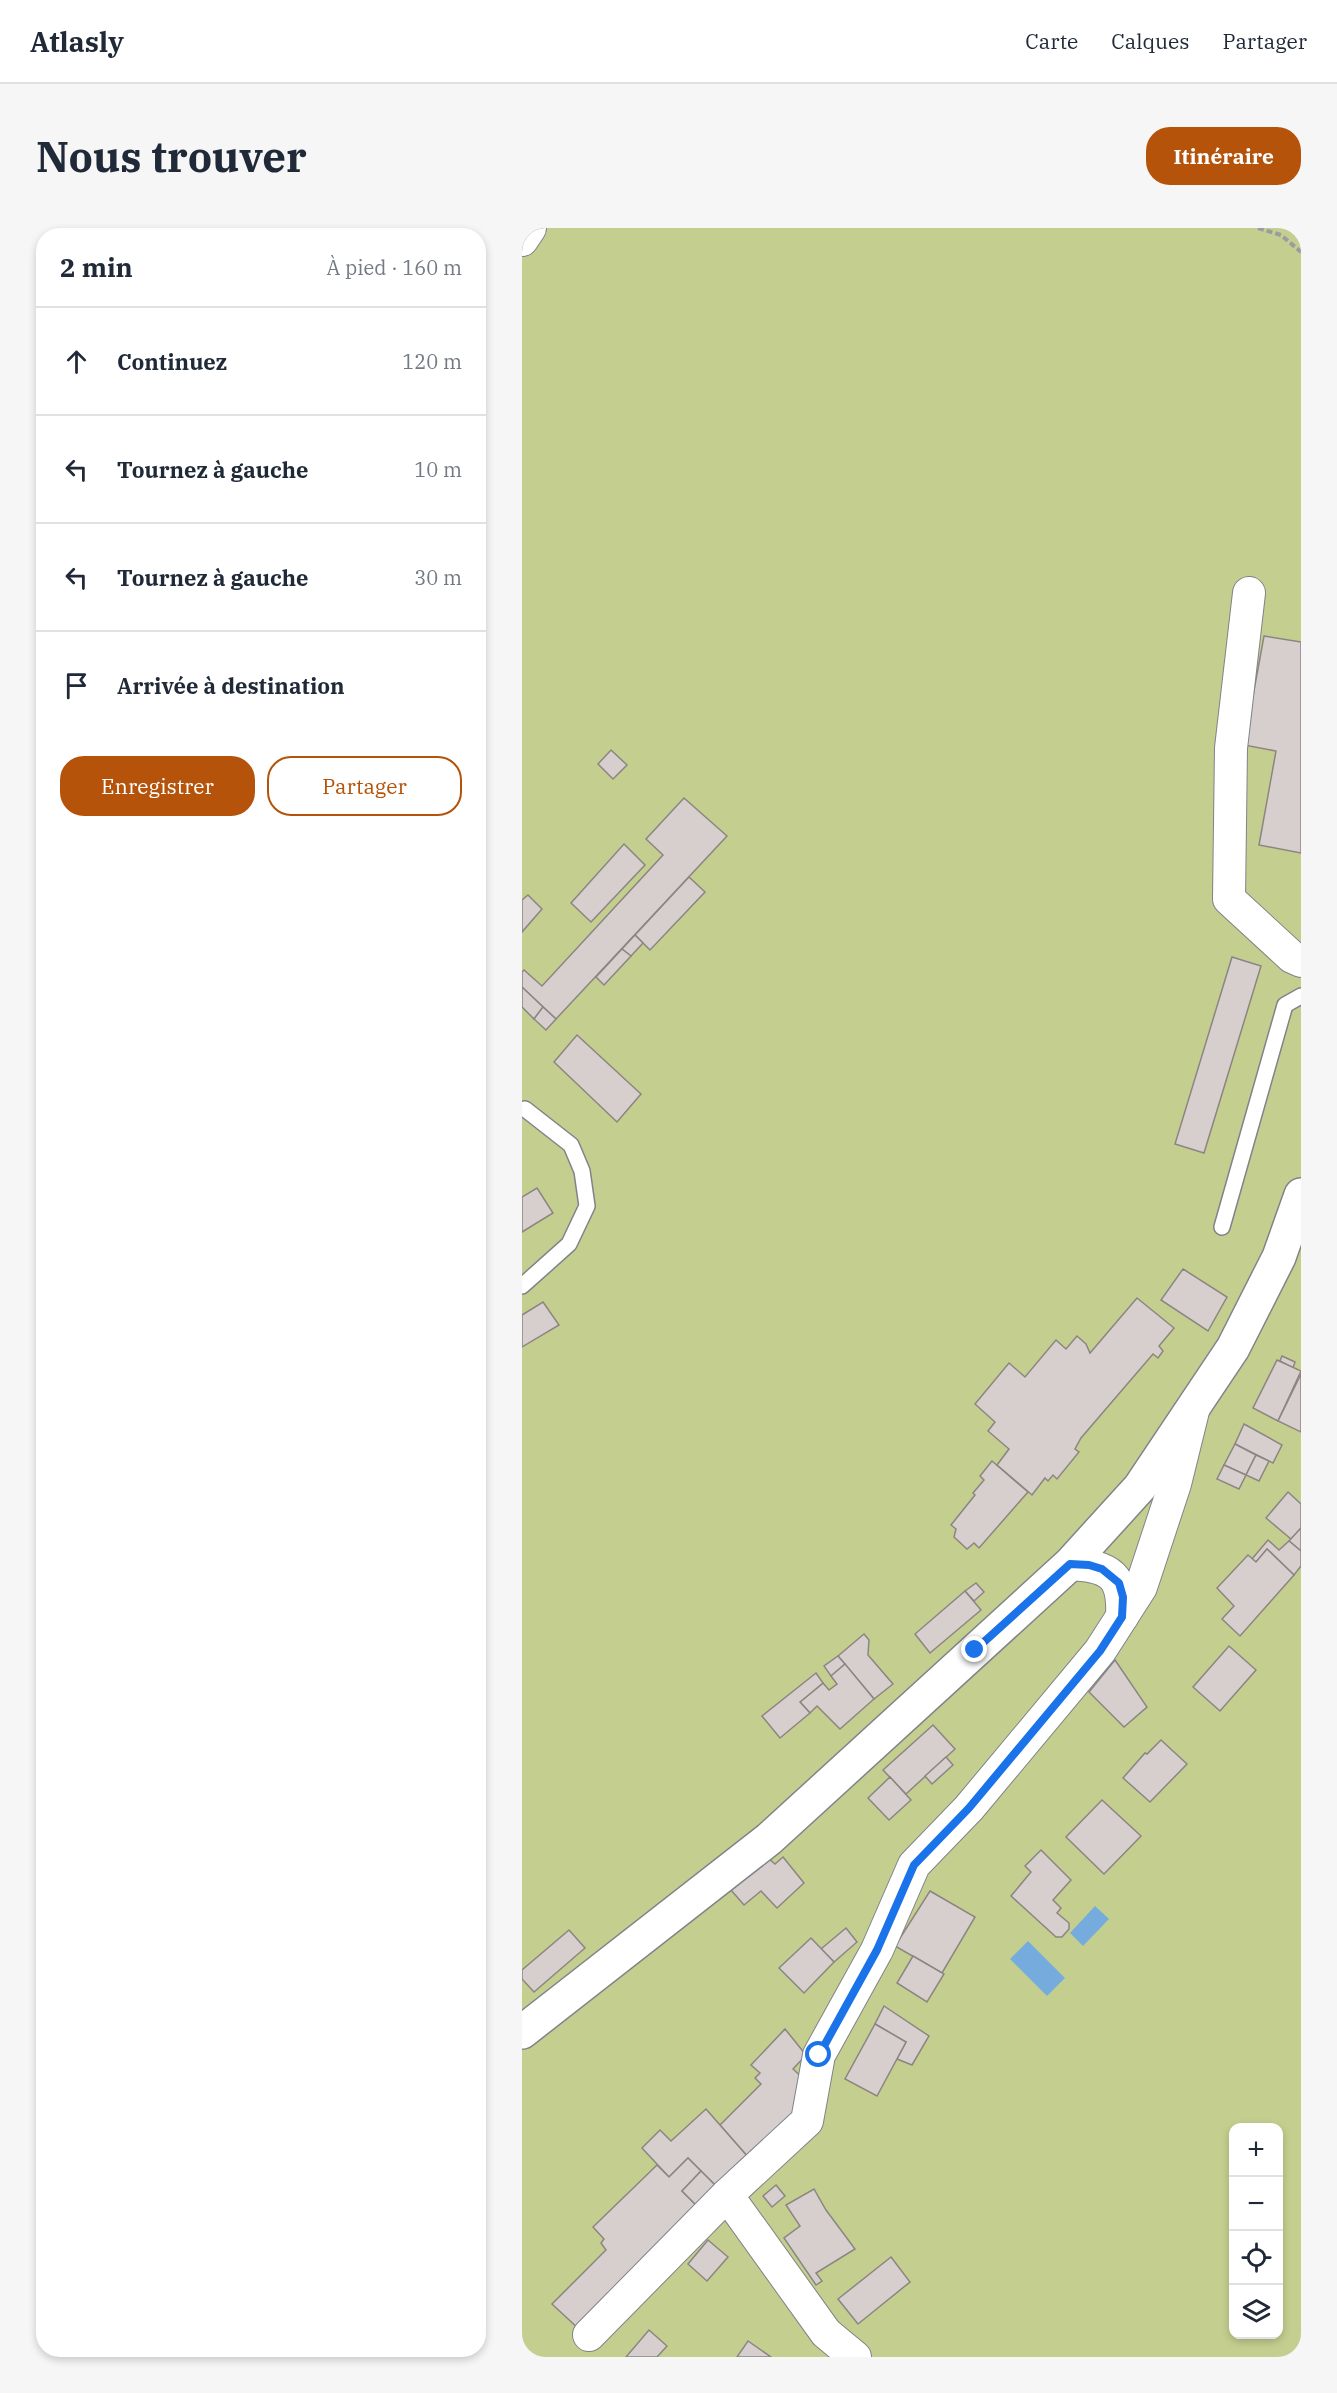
<!DOCTYPE html>
<html lang="fr">
<meta charset="utf-8">
<style>
body{margin:0;font-family:"IBM Plex Serif",serif;background:#f6f6f7;color:#1f2937}
.controls{position:absolute;right:18px;bottom:18px;display:grid;overflow:hidden;border-radius:12px;box-shadow:0 3px 9px #0003}
.controls button{width:54px;height:54px;display:grid;place-items:center;padding:0;border:0;border-bottom:2px solid #e0e1e3;background:#fff;color:#1f2937;font:30px sans-serif}
.stop{position:absolute;width:18px;height:18px;margin:-14px;border:4px solid #1a73e8;border-radius:50%;background:#fff}
.stop.end{background:#1a73e8;border-color:#fff;box-shadow:0 2px 6px #0008}
.list{margin:0;padding:0;list-style:none}
h2{display:flex;justify-content:space-between;align-items:center;height:78px;margin:0;padding:0 24px;font-size:26px}
h2 small{font-size:20px;font-weight:400;color:#747a83}
.list li{display:grid;grid-template-columns:39px 1fr auto;gap:18px;align-items:center;box-sizing:border-box;height:108px;padding:0 24px;border-top:2px solid #e0e1e3}
.list b{display:block;font-size:22px;white-space:nowrap}
.list em{font-size:20px;font-style:normal;color:#747a83}
.actions{display:flex;gap:12px;padding:18px 24px}
.actions a{flex:1;padding:14px 0;border:2px solid #b45309;border-radius:24px;text-align:center;font-size:21px;color:#b45309}
.actions .main{background:#b45309;color:#fff}
.icon{flex:none;width:33px;height:33px;fill:none;stroke:currentColor;stroke-width:2;stroke-linecap:round;stroke-linejoin:round}
.map{position:relative;flex:none;width:779px;height:2129px;overflow:hidden;border-radius:24px}
header{display:flex;align-items:center;gap:36px;box-sizing:border-box;height:84px;padding:0 30px;background:#fff;border-bottom:2px solid #e0e1e3}
header strong{font-size:28px}
nav{display:flex;gap:33px;margin-inline-start:auto;font-size:21px}
.intro{display:flex;align-items:center;justify-content:space-between;box-sizing:border-box;height:144px;padding:0 36px}
h1{margin:0;font-size:42px}
.button{padding:15px 27px;border-radius:24px;background:#b45309;color:#fff;font-size:21px;font-weight:700}
main{display:flex;gap:36px;padding:0 36px}
aside{flex:1;background:#fff;border-radius:24px;box-shadow:0 3px 9px #0003}
.map>svg:first-child{display:block}
.green{fill:#c4cf8f;fill-rule:evenodd}
.water{fill:#76abdd}
.building{fill:#d7cfcd;stroke:#8c8582;stroke-width:1.5}
.lines{fill:none;stroke-linecap:round;stroke-linejoin:round}
.service-casing{stroke:#7f8489;stroke-width:18}
.minor-casing{stroke:#7f8489;stroke-width:34}
.tertiary-casing{stroke:#7f8489;stroke-width:36}
.path{stroke:#999da2;stroke-width:4;stroke-dasharray:6 3;stroke-linecap:butt}
.service{stroke:#fff;stroke-width:15}
.minor{stroke:#fff;stroke-width:32}
.tertiary{stroke:#fff;stroke-width:33}
.route{stroke:#1a73e8;stroke-width:8}
</style>
<header>
<strong>Atlasly</strong>
<nav><a>Carte</a><a>Calques</a><a>Partager</a></nav>
</header>
<div class="intro"><h1>Nous trouver</h1><a class="button">Itinéraire</a></div>
<main>
<aside>
<h2>2 min<small>À pied · 160 m</small></h2>
<ul class="list">
<li><svg class="icon" aria-label="ahead" viewBox="0 0 24 24"><path d="M12 20V5M6 11l6-6 6 6"/></svg><div><b>Continuez</b></div><em>120 m</em></li>
<li><svg class="icon" aria-label="left" viewBox="0 0 24 24"><path d="M17 20v-9H6M10 6l-5 5 5 5"/></svg><div><b>Tournez à gauche</b></div><em>10 m</em></li>
<li><svg class="icon" aria-label="left" viewBox="0 0 24 24"><path d="M17 20v-9H6M10 6l-5 5 5 5"/></svg><div><b>Tournez à gauche</b></div><em>30 m</em></li>
<li><svg class="icon" aria-label="arrive" viewBox="0 0 24 24"><path d="M6 21V4h12l-3 4 3 4H6"/></svg><div><b>Arrivée à destination</b></div></li>
</ul>
<div class="actions"><a class="main">Enregistrer</a><a>Partager</a></div>
</aside>
<div class="map">
<svg width="779" height="2129" viewBox="0 0 779 2129">
<rect width="100%" height="100%" fill="#e0e5eb"/>
<!-- green -->
<path class="green" d="M16 0H779V2129H0V22ZM712 1900H756V2106H712Z"/>
<!-- water -->
<g class="water">
<polygon points="573,1678 587,1691 561,1718 548,1705"/>
<polygon points="506,1713 543,1750 525,1768 488,1731"/>
</g>
<!-- building -->
<g class="building">
<polygon points="742,408 779,414 779,625 737,617 754,523 722,517"/>
<polygon points="89,522 105,537 91,551 76,536"/>
<polygon points="162,570 205,608 34,791 0,759 0,744 2,742 20,758 141,627 124,611"/>
<polygon points="102,616 123,637 69,694 49,675"/>
<polygon points="167,649 183,664 128,722 113,707"/>
<polygon points="6,667 20,681 0,704 0,672"/>
<polygon points="113,707 121,715 109,728 100,721"/>
<polygon points="100,721 109,728 82,757 74,749"/>
<polygon points="710,729 739,738 682,925 653,916"/>
<polygon points="0,759 21,779 12,791 0,779"/>
<polygon points="21,779 34,791 24,802 12,791"/>
<polygon points="55,807 119,866 95,894 32,834"/>
<polygon points="15,960 31,985 0,1004 0,969"/>
<polygon points="661,1041 705,1069 686,1103 639,1072"/>
<polygon points="615,1070 652,1100 637,1118 641,1123 636,1130 631,1126 559,1210 553,1221 557,1224 535,1251 531,1247 526,1253 523,1250 510,1267 475,1237 487,1221 466,1203 473,1194 453,1176 487,1135 503,1149 534,1112 544,1121 555,1108 564,1116 568,1125"/>
<polygon points="21,1074 37,1097 0,1119 0,1087"/>
<polygon points="760,1128 773,1134 771,1140 758,1133"/>
<polygon points="755,1132 779,1143 756,1193 731,1180"/>
<polygon points="779,1146 779,1204 756,1193"/>
<polygon points="722,1196 760,1217 751,1235 713,1216"/>
<polygon points="713,1216 734,1227 724,1247 702,1237"/>
<polygon points="734,1227 747,1233 737,1253 724,1247"/>
<polygon points="470,1233 506,1264 457,1320 452,1315 445,1321 432,1309 434,1301 429,1297 453,1267 451,1265 462,1252 458,1248"/>
<polygon points="702,1237 724,1247 717,1261 695,1251"/>
<polygon points="766,1264 779,1276 779,1300 769,1311 744,1290"/>
<polygon points="779,1300 779,1323 767,1313"/>
<polygon points="746,1312 757,1322 767,1313 779,1323 779,1338 772,1347 745,1321 734,1334 730,1331"/>
<polygon points="745,1321 772,1347 718,1408 700,1391 712,1378 695,1360 726,1327 734,1334"/>
<polygon points="454,1355 462,1364 452,1373 443,1363"/>
<polygon points="443,1363 459,1382 408,1425 393,1406"/>
<polygon points="342,1406 347,1412 346,1427 371,1456 352,1471 316,1428"/>
<polygon points="707,1418 734,1442 698,1483 671,1459"/>
<polygon points="316,1428 323,1436 309,1448 302,1438"/>
<polygon points="593,1432 625,1479 602,1499 567,1464"/>
<polygon points="323,1436 352,1471 318,1501 295,1478 288,1485 278,1474 301,1455 307,1462 315,1456 309,1448"/>
<polygon points="294,1445 301,1455 278,1474 288,1485 258,1510 240,1488"/>
<polygon points="411,1497 433,1521 384,1566 361,1542"/>
<polygon points="639,1512 665,1536 628,1574 601,1550 623,1525 625,1526"/>
<polygon points="424,1529 431,1537 410,1556 403,1548"/>
<polygon points="368,1549 389,1572 367,1592 346,1570"/>
<polygon points="580,1572 619,1608 582,1646 544,1609"/>
<polygon points="519,1622 549,1652 531,1672 539,1680 535,1685 547,1695 547,1701 540,1709 534,1709 489,1668 509,1644 503,1638"/>
<polygon points="261,1629 282,1655 255,1680 239,1663 222,1677 209,1662 246,1630 253,1636"/>
<polygon points="408,1663 453,1689 420,1745 373,1718"/>
<polygon points="324,1700 335,1714 312,1734 299,1721"/>
<polygon points="47,1702 63,1720 12,1764 0,1751 0,1742"/>
<polygon points="289,1710 312,1734 282,1765 257,1740"/>
<polygon points="391,1728 422,1746 405,1774 375,1755"/>
<polygon points="362,1778 407,1808 390,1837 375,1831 384,1814 353,1796"/>
<polygon points="353,1796 384,1814 355,1868 323,1851"/>
<polygon points="263,1801 284,1827 271,1841 285,1854 271,1887 226,1929 198,1897 239,1856 233,1850 238,1845 229,1837"/>
<polygon points="184,1881 226,1929 195,1959 166,1930 147,1949 120,1920 138,1902 149,1913"/>
<polygon points="166,1930 179,1943 160,1963 179,1982 58,2102 30,2076 84,2022 79,2015 82,2011 71,1999 135,1937 147,1949"/>
<polygon points="179,1943 198,1962 179,1982 160,1963"/>
<polygon points="254,1957 263,1968 250,1979 241,1968"/>
<polygon points="292,1961 304,1982 333,2021 294,2045 300,2053 294,2057 262,2010 278,1998 264,1977"/>
<polygon points="186,2012 206,2029 185,2053 166,2036"/>
<polygon points="369,2029 388,2054 336,2096 316,2071"/>
<polygon points="127,2102 145,2118 135,2129 104,2129"/>
<polygon points="226,2113 249,2129 215,2129"/>
</g>
<g class="lines">
<defs>
<g id="service">
<polyline points="700,999 763,777 779,768"/>
<polyline points="0,1058 47,1016 65,978 60,943 49,917 3,881"/>
</g>
<g id="minor">
<polyline points="0,12 8,0"/>
<polyline points="727,365 709,520 707,671 770,729 779,733"/>
<path d="M548 1336C589 1338 602 1348 600 1389"/>
<polyline points="205,1967 304,2105 333,2129"/>
<polyline points="67,2107 205,1967 285,1893 297,1827 355,1722 392,1637 447,1580 578,1423 619,1359 653,1256 671,1183"/>
</g>
<polyline id="tertiary" points="0,1804 247,1611 548,1336 618,1259 711,1120 757,1029 779,967"/>
</defs>
<!-- service casing -->
<use href="#service" class="service-casing"/>
<!-- minor casing -->
<use href="#minor" class="minor-casing"/>
<!-- tertiary casing -->
<use href="#tertiary" class="tertiary-casing"/>
<!-- path -->
<polyline class="path" points="736,0 759,7 779,24"/>
<!-- service -->
<use href="#service" class="service"/>
<!-- minor -->
<use href="#minor" class="minor"/>
<!-- tertiary -->
<use href="#tertiary" class="tertiary"/>
</g>
<g class="lines">
<!-- route -->
<polyline class="route" points="297,1827 355,1722 392,1637 447,1580 578,1423 600,1389 601,1369 597,1355 580,1341 567,1337 548,1336 453,1422"/>
</g>
</svg>
<div class="controls">
<button>+</button>
<button>−</button>
<button><svg class="icon" aria-label="locate" viewBox="0 0 24 24"><circle cx="12" cy="12" r="6"/><path d="M12 2v4M12 18v4M2 12h4M18 12h4"/></svg></button>
<button><svg class="icon" aria-label="layers" viewBox="0 0 24 24"><path d="M12 4l9 5-9 5-9-5zM3 14l9 5 9-5"/></svg></button>
</div>
<div class="stop" style="left:297px;top:1827px"></div>
<div class="stop end" style="left:453px;top:1422px"></div>
</div>
</main>
